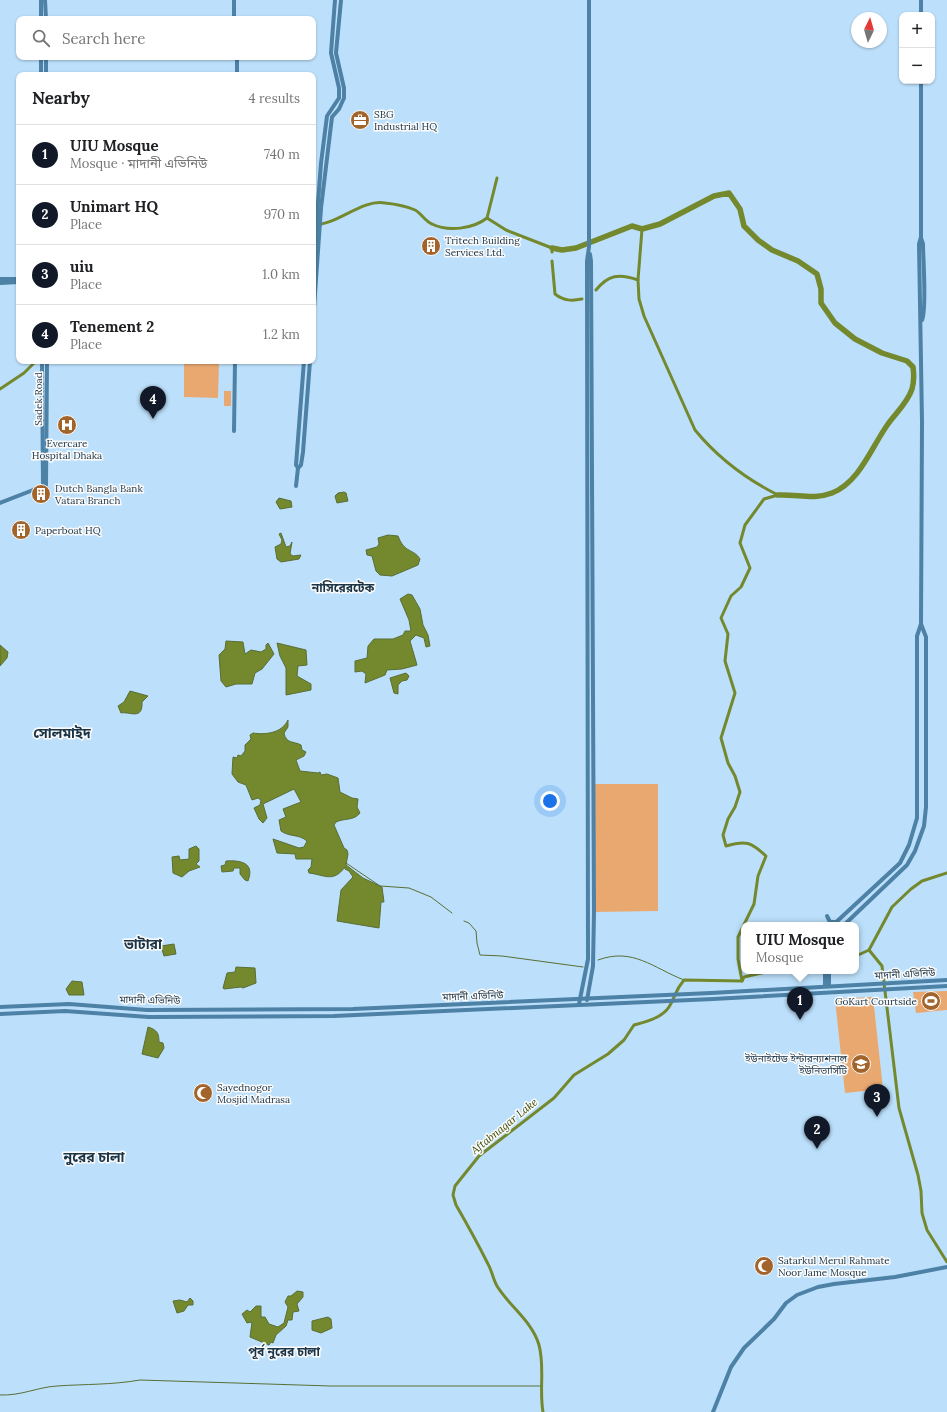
<!DOCTYPE html>
<meta charset="utf-8">
<style>
body{margin:0;font-family:Lora,"Noto Sans Bengali",serif;background:#f2f2f2;color:#202124}
.controls{position:absolute;right:12px;top:12px;display:grid;overflow:hidden;border-radius:8px;box-shadow:0 1px 3px #0004}
.controls button{width:36px;height:36px;display:grid;place-items:center;padding:0;border:0;border-bottom:1px solid #e0e0e0;background:#fff;color:#202124;font:20px sans-serif}
.compass{position:absolute;left:851px;top:12px;width:36px;height:36px;border-radius:50%;background:#fff;box-shadow:0 1px 3px #0004;rotate:5deg}
.you{position:absolute;left:550px;top:801px;width:14px;height:14px;margin:-10px;border:3px solid #fff;border-radius:50%;background:#1a73e8;box-shadow:0 0 0 6px #1a73e833}
.badge{display:grid;place-items:center;width:26px;height:26px;border-radius:50%;background:#111827;color:#fff;font-size:13px;font-weight:700}
.pin{position:absolute;translate:-50% -33px;filter:drop-shadow(0 1px 2px #0008)}
.pin::after{content:'';position:absolute;top:21px;width:14px;height:12px;background:inherit;clip-path:polygon(0 0,100% 0,50% 100%)}
.popup{position:absolute;left:741px;top:922px;width:118px;height:52px;box-sizing:border-box;display:grid;place-content:center;border-radius:8px;background:#fff;filter:drop-shadow(0 1px 3px #0005);font-size:13px;white-space:nowrap;color:#757577}
.popup b{font-size:15px;color:#202124}
.popup::after{content:'';position:absolute;left:50%;top:100%;margin-left:-8px;border:8px solid transparent;border-top-color:#fff}
.list{margin:0;padding:0;list-style:none}
h2{display:flex;justify-content:space-between;align-items:center;height:52px;margin:0;padding:0 16px;font-size:17px}
h2 small{font-size:13px;font-weight:400;color:#757577}
.list li{display:grid;grid-template-columns:26px 1fr auto;gap:12px;align-items:center;box-sizing:border-box;height:60px;padding:0 16px;border-top:1px solid #e0e0e0}
.list b{display:block;font-size:15px;white-space:nowrap}
.list p{margin:0;font-size:13px;white-space:nowrap;color:#757577}
.list em{font-size:13px;font-style:normal;color:#757577}
.icon{flex:none;width:22px;height:22px;fill:none;stroke:currentColor;stroke-width:2;stroke-linecap:round;stroke-linejoin:round}
.map{position:relative;flex:none;width:947px;height:1412px;overflow:hidden}
.search{position:absolute;background:#fff;box-shadow:0 1px 3px #0004;left:16px;top:16px;width:300px;height:44px;display:flex;align-items:center;gap:10px;box-sizing:border-box;padding:0 14px;border-radius:8px;color:#757577;font-size:15px}
.panel{position:absolute;background:#fff;box-shadow:0 1px 3px #0004;left:16px;top:72px;width:300px;height:292px;border-radius:8px}
.map>svg:first-child{display:block}
.green{fill:#e9a870}
.water{fill:#74882e;stroke:#596e35}
.lines{fill:none;stroke-linecap:round;stroke-linejoin:round}
.stream{stroke:#596e35;stroke-width:1}
.canal{stroke:#74882e;stroke-width:3}
.river{stroke:#74882e;stroke-width:5.5}
.secondary{stroke:#4d81a6;stroke-width:4}
.labels{text-anchor:middle;dominant-baseline:central;stroke-width:3;stroke-linejoin:round;paint-order:stroke}
.poi-label{font-size:10px;fill:#1a3345;stroke:#fbfbfb;text-anchor:start}
.street-label{font-size:10px;fill:#1a3345;stroke:#fbfbfb}
.water-label{font-size:11px;font-style:italic;fill:#3d4a05;stroke:#fbfbfb}
.quarter-label{font-size:12px;font-weight:bold;fill:#1a3345;stroke:#fbfbfb}
.district-label{font-size:14px;font-weight:bold;fill:#1a3345;stroke:#fbfbfb}
</style>
<div class="map">
<svg width="947" height="1412" viewBox="0 0 947 1412">
<rect width="100%" height="100%" fill="#bce0fb"/>
<!-- green -->
<g class="green">
<polygon points="184,362 219,363 218,398 184,397"/>
<rect x="224" y="391" width="7" height="15"/>
<polygon points="594,784 658,784 658,911 594,912"/>
<polygon points="947,991 947,1010 916,1013 913,992"/>
<polygon points="873,997 883,1089 845,1093 835,999"/>
</g>
<!-- water -->
<g class="water">
<polygon points="344,492 346,493 348,501 337,503 335,496 338,493"/>
<polygon points="279,498 291,501 292,507 280,509 276,502"/>
<polygon points="281,533 286,547 290,546 292,542 290,554 293,556 301,555 299,559 281,562 277,559 275,547 281,544 282,540 279,534"/>
<path d="M388 535 398 536C405 554 413 548 420 559L418 565 392 576 380 575 376 571 372 556 367 555 366 550 377 547 379 544 378 538Z"/>
<polygon points="408,594 412,595 420,609 423,625 428,635 430,646 426,647 424,638 416,635 410,641 417,665 402,669 387,670 385,675 365,683 366,674 362,671 355,672 355,661 367,658 368,646 374,639 393,639 403,635 405,631 411,631 409,620 400,599"/>
<polygon points="226,641 243,642 245,654 251,650 261,652 266,649 266,645 268,643 274,654 262,669 255,673 252,684 236,684 226,687 221,681 219,655 225,649"/>
<polygon points="277,643 306,650 307,665 298,666 297,676 311,684 311,690 286,695 286,668 280,656"/>
<polygon points="0,645 8,652 7,658 0,666"/>
<polygon points="406,673 409,676 407,680 402,681 398,685 398,694 394,693 390,678"/>
<path d="M130 691 148 696 142 702C143 721 129 711 121 713L118 706 124 702Z"/>
<path d="M288 720V727L284 733C286 744 294 741 301 745L302 750 306 752 304 756 296 760 300 771 318 773 320 772 321 775 327 774 338 778 340 792 352 798 358 799 357 807 360 813C354 821 344 818 336 822L334 825 344 848 347 850 348 854 346 865 363 878 382 887 384 902H381L379 928 337 921 341 890 353 877 349 871 345 869V867C333 883 325 875 309 873L308 870 311 867 312 859H296L295 854 277 853 273 839 299 848 304 847 307 841C299 834 289 837 281 831L279 820 286 817 283 809 301 802 294 789 263 804 267 818 263 823 259 819 254 808 260 805 261 800 258 798 252 800 246 785 238 782 232 774 233 757 237 758 238 755 241 756 245 751V745L251 739 250 735 253 733C266 735 282 733 288 720Z"/>
<polygon points="196,846 199,849 199,861 196,864 200,867 189,871 182,877 173,873 172,857 179,856 180,860 189,859 189,849"/>
<path d="M226 861C241 860 255 863 248 881L245 880 240 874V868H234L233 871 222 872 221 866 225 865Z"/>
<polygon points="174,944 176,954 164,956 161,946"/>
<polygon points="236,967 255,968 256,983 243,988 241,987 224,989 223,988 227,973 235,972"/>
<polygon points="72,981 82,982 84,995 69,995 66,989"/>
<path d="M148 1027C157 1030 159 1033 159 1042L163 1043 164 1048 158 1058 142 1054Z"/>
<polygon points="297,1291 303,1292 303,1297 297,1304 299,1311 293,1312 292,1320 288,1320 286,1326 276,1335 273,1343 271,1342 269,1345 250,1337 252,1322 247,1323 242,1314 247,1310 250,1312 256,1306 261,1306 261,1317 265,1317 269,1324 278,1327 284,1323 288,1307 285,1302 288,1296 291,1296"/>
<polygon points="190,1298 193,1301 193,1305 188,1305 184,1311 177,1313 173,1301 180,1300 187,1302"/>
<polygon points="328,1317 331,1319 332,1328 321,1333 312,1330 312,1321"/>
</g>
<g class="lines">
<!-- stream -->
<g class="stream">
<polyline points="346,863 380,886 409,888 431,897 452,913"/>
<polyline points="464,921 469,923 476,931 477,943 480,955 502,956 583,967"/>
<path d="M598 960C633 947 653 968 684 980"/>
<path d="M0 1395C21 1396 38 1387 57 1386 86 1384 111 1385 140 1380L331 1386H542"/>
</g>
<!-- canal -->
<g class="canal">
<polyline points="487,218 497,178"/>
<path d="M313 225C338 225 361 199 385 203 395 204 406 206 415 210 421 213 425 221 432 224 448 232 473 229 487 218L506 230 552 248V252"/>
<path d="M552 261 555 294C564 301 572 301 582 299"/>
<polyline points="638,280 642,229"/>
<path d="M596 290C608 275 619 273 638 280L639 299 644 316 695 430C718 458 746 479 778 495L764 499 745 525 740 543 750 568 741 587 731 596 721 618 728 634 725 661 735 693 721 738 728 763 735 776 740 792 735 807 728 819 723 835 726 846C746 840 751 842 766 856L758 876 754 904 738 937V959L742 981"/>
<polyline points="0,389 24,373 36,361"/>
<polyline points="869,950 882,966 899,1108 918,1175 921,1191 922,1213 927,1230 947,1262"/>
<polyline points="856,956 869,950 892,907 911,889 922,881 947,873"/>
<path d="M543 1412C539 1390 545 1367 539 1345 532 1321 510 1307 497 1286 493 1279 492 1271 488 1264 478 1244 467 1224 456 1205L453 1195 455 1186 479 1156 554 1098 574 1075 608 1054 624 1040 634 1025C645 1022 662 1018 669 1007 676 996 674 992 684 980L742 981 744 977 771 971"/>
</g>
<!-- river -->
<path class="river" d="M552 248 562 250 576 248 632 226 642 229 660 224 714 196 729 193 740 209 744 226 758 240 772 250 798 261 817 274 821 289V303L835 323 855 339 882 353 907 361 913 367C914 374 914 382 912 389 908 402 896 413 888 424 872 446 860 482 832 493 814 500 798 494 778 495"/>
<!-- secondary -->
<g class="secondary">
<polyline points="41,0 41,19"/>
<polyline points="45,0 46,19"/>
<polyline points="234,0 234,19"/>
<polyline points="921,0 921,15"/>
<polyline points="41,57 41,75"/>
<polyline points="46,57 46,75"/>
<polyline points="237,57 237,75"/>
<path d="M921 238 923 244C923 259 927 310 922 320"/>
<polyline points="313,269 321,163 327,116 339,98 339,88 331,53 335,0"/>
<polyline points="0,279 19,279"/>
<polyline points="0,283 19,282"/>
<polyline points="313,322 321,208 332,117 339,109 344,98 344,88 336,53 341,0"/>
<polyline points="42,361 43,485"/>
<polyline points="234,431 235,361"/>
<polyline points="298,468 301,465 303,452 310,361"/>
<polyline points="296,486 298,468 296,465 304,361"/>
<polyline points="0,503 46,485 47,361"/>
<polyline points="827,916 830,922 836,922"/>
<polyline points="833,925 900,863 909,845 917,818 917,636 921,624"/>
<polyline points="844,925 907,865 915,851 924,826 926,807 926,637 921,624 922,422 919,244 921,237 921,81"/>
<polyline points="825,971 825,986"/>
<polyline points="829,971 829,986"/>
<polyline points="587,1000 593,966 594,912 591,261 590,254"/>
<polyline points="579,1004 588,959 587,261 589,247 589,0"/>
<polyline points="0,1007 69,1004 147,1010 353,1009 711,993 947,980"/>
<polyline points="0,1014 65,1011 149,1017 334,1016 713,999 947,986"/>
<polyline points="713,1412 731,1367 744,1348 774,1319 786,1303 797,1295 818,1287 834,1284 895,1277 947,1267"/>
</g>
</g>
<!-- icons -->
<defs>
<symbol id="office-disc" viewBox="-11 -11 22 22"><circle r="9.5" fill="#a2642a" stroke="#fbfbfb"/><path d="M-6-3h4V-5.5h4V-3h4V5H-6ZM-1-4.5V-3h2v-1.5ZM-6 0V1H6V0Z" fill="#fff"/></symbol>
<symbol id="building-disc" viewBox="-11 -11 22 22"><circle r="9.5" fill="#a2642a" stroke="#fbfbfb"/><path d="M-4-6H4V6H1V3H-1V6H-4ZM-2.5-4.3h1.7v1.8h-1.7ZM.8-4.3h1.7v1.8H.8ZM-2.5-1h1.7V.8h-1.7ZM.8-1h1.7V.8H.8Z" fill="#fff"/></symbol>
<symbol id="hospital-disc" viewBox="-11 -11 22 22"><circle r="9.5" fill="#a2642a" stroke="#fbfbfb"/><path d="M-5-5h3v3.5h4V-5h3V5h-3V1.5h-4V5h-3Z" fill="#fff"/></symbol>
<symbol id="stadium-disc" viewBox="-11 -11 22 22"><circle r="9.5" fill="#a2642a" stroke="#fbfbfb"/><path d="M0-5a6.5 5 0 1 0 0 10a6.5 5 0 1 0 0-10ZM-3.5-1.8h7v3.6h-7Z" fill="#fff"/></symbol>
<symbol id="university-disc" viewBox="-11 -11 22 22"><circle r="9.5" fill="#a2642a" stroke="#fbfbfb"/><path d="M0-5L7-2L0 1L-7-2ZM-4 1L0 2.5L4 1V4Q0 6-4 4Z" fill="#fff"/></symbol>
<symbol id="mosque-disc" viewBox="-11 -11 22 22"><circle r="9.5" fill="#a2642a" stroke="#fbfbfb"/><path d="M3.5-4.9A6 6 0 1 0 3.5 4.9A5 5 0 1 1 3.5-4.9Z" fill="#fff"/></symbol>
</defs>
<g fill-rule="evenodd">
<use href="#office-disc" x="349" y="109" width="22" height="22"/>
<use href="#building-disc" x="420" y="235" width="22" height="22"/>
<use href="#hospital-disc" x="56" y="414" width="22" height="22"/>
<use href="#building-disc" x="30" y="483" width="22" height="22"/>
<use href="#building-disc" x="10" y="519" width="22" height="22"/>
<use href="#stadium-disc" x="920" y="990" width="22" height="22"/>
<use href="#university-disc" x="850" y="1053" width="22" height="22"/>
<use href="#mosque-disc" x="192" y="1082" width="22" height="22"/>
<use href="#mosque-disc" x="753" y="1255" width="22" height="22"/>
</g>
<g class="labels">
<!-- poi labels -->
<g class="poi-label">
<text x="374" y="114">SBG<tspan x="374" dy="12">Industrial HQ</tspan></text>
<text x="445" y="240">Tritech Building<tspan x="445" dy="12">Services Ltd.</tspan></text>
<text x="67" y="443" text-anchor="middle">Evercare<tspan x="67" dy="12">Hospital Dhaka</tspan></text>
<text x="55" y="488">Dutch Bangla Bank<tspan x="55" dy="12">Vatara Branch</tspan></text>
<text x="35" y="530">Paperboat HQ</text>
<text x="917" y="1001" text-anchor="end">GoKart Courtside</text>
<text x="847" y="1058" text-anchor="end">ইউনাইটেড ইন্টারন্যাশনাল<tspan x="847" dy="12">ইউনিভার্সিটি</tspan></text>
<text x="217" y="1087">Sayednogor<tspan x="217" dy="12">Mosjid Madrasa</tspan></text>
<text x="778" y="1260">Satarkul Merul Rahmate<tspan x="778" dy="12">Noor Jame Mosque</tspan></text>
</g>
<!-- street labels -->
<g class="street-label">
<text transform="translate(38 399) rotate(-90)">Sadek Road</text>
<text transform="translate(905 974) rotate(-3)">মাদানী এভিনিউ</text>
<text transform="translate(473 996) rotate(-2)">মাদানী এভিনিউ</text>
<text transform="translate(150 1000) rotate(1)">মাদানী এভিনিউ</text>
</g>
<!-- water labels -->
<g class="water-label">
<text transform="translate(504 1126) rotate(-39)">Aftabnagar Lake</text>
</g>
<!-- quarter labels -->
<g class="quarter-label">
<text x="343" y="587">নাসিরেরটেক</text>
<text x="284" y="1351">পূর্ব নুরের চালা</text>
</g>
<!-- district labels -->
<g class="district-label">
<text x="62" y="733">সোলমাইদ</text>
<text x="143" y="944">ভাটারা</text>
<text x="94" y="1157">নুরের চালা</text>
</g>
</g>
</svg>
<div class="controls">
<button>+</button>
<button>−</button>
</div>
<svg class="compass" viewBox="-18 -18 36 36"><path d="M0-13l5 13h-10z" fill="#e53935"/><path d="M0 13l5-13h-10z" fill="#757577"/></svg>
<div class="you"></div>
<div class="pin badge" style="left:800px;top:1020px">1</div>
<div class="popup"><b>UIU Mosque</b>Mosque</div>
<div class="pin badge" style="left:817px;top:1149px">2</div>
<div class="pin badge" style="left:877px;top:1117px">3</div>
<div class="pin badge" style="left:153px;top:419px">4</div>
<div class="search"><svg class="icon" aria-label="search" viewBox="0 0 24 24"><circle cx="10" cy="10" r="6"/><path d="M15 15l6 6"/></svg>Search here</div>
<section class="panel">
<h2>Nearby<small>4 results</small></h2>
<ul class="list">
<li><span class="badge">1</span><div><b>UIU Mosque</b><p>Mosque · মাদানী এভিনিউ</p></div><em>740 m</em></li>
<li><span class="badge">2</span><div><b>Unimart HQ</b><p>Place</p></div><em>970 m</em></li>
<li><span class="badge">3</span><div><b>uiu</b><p>Place</p></div><em>1.0 km</em></li>
<li><span class="badge">4</span><div><b>Tenement 2</b><p>Place</p></div><em>1.2 km</em></li>
</ul>
</section>
</div>
